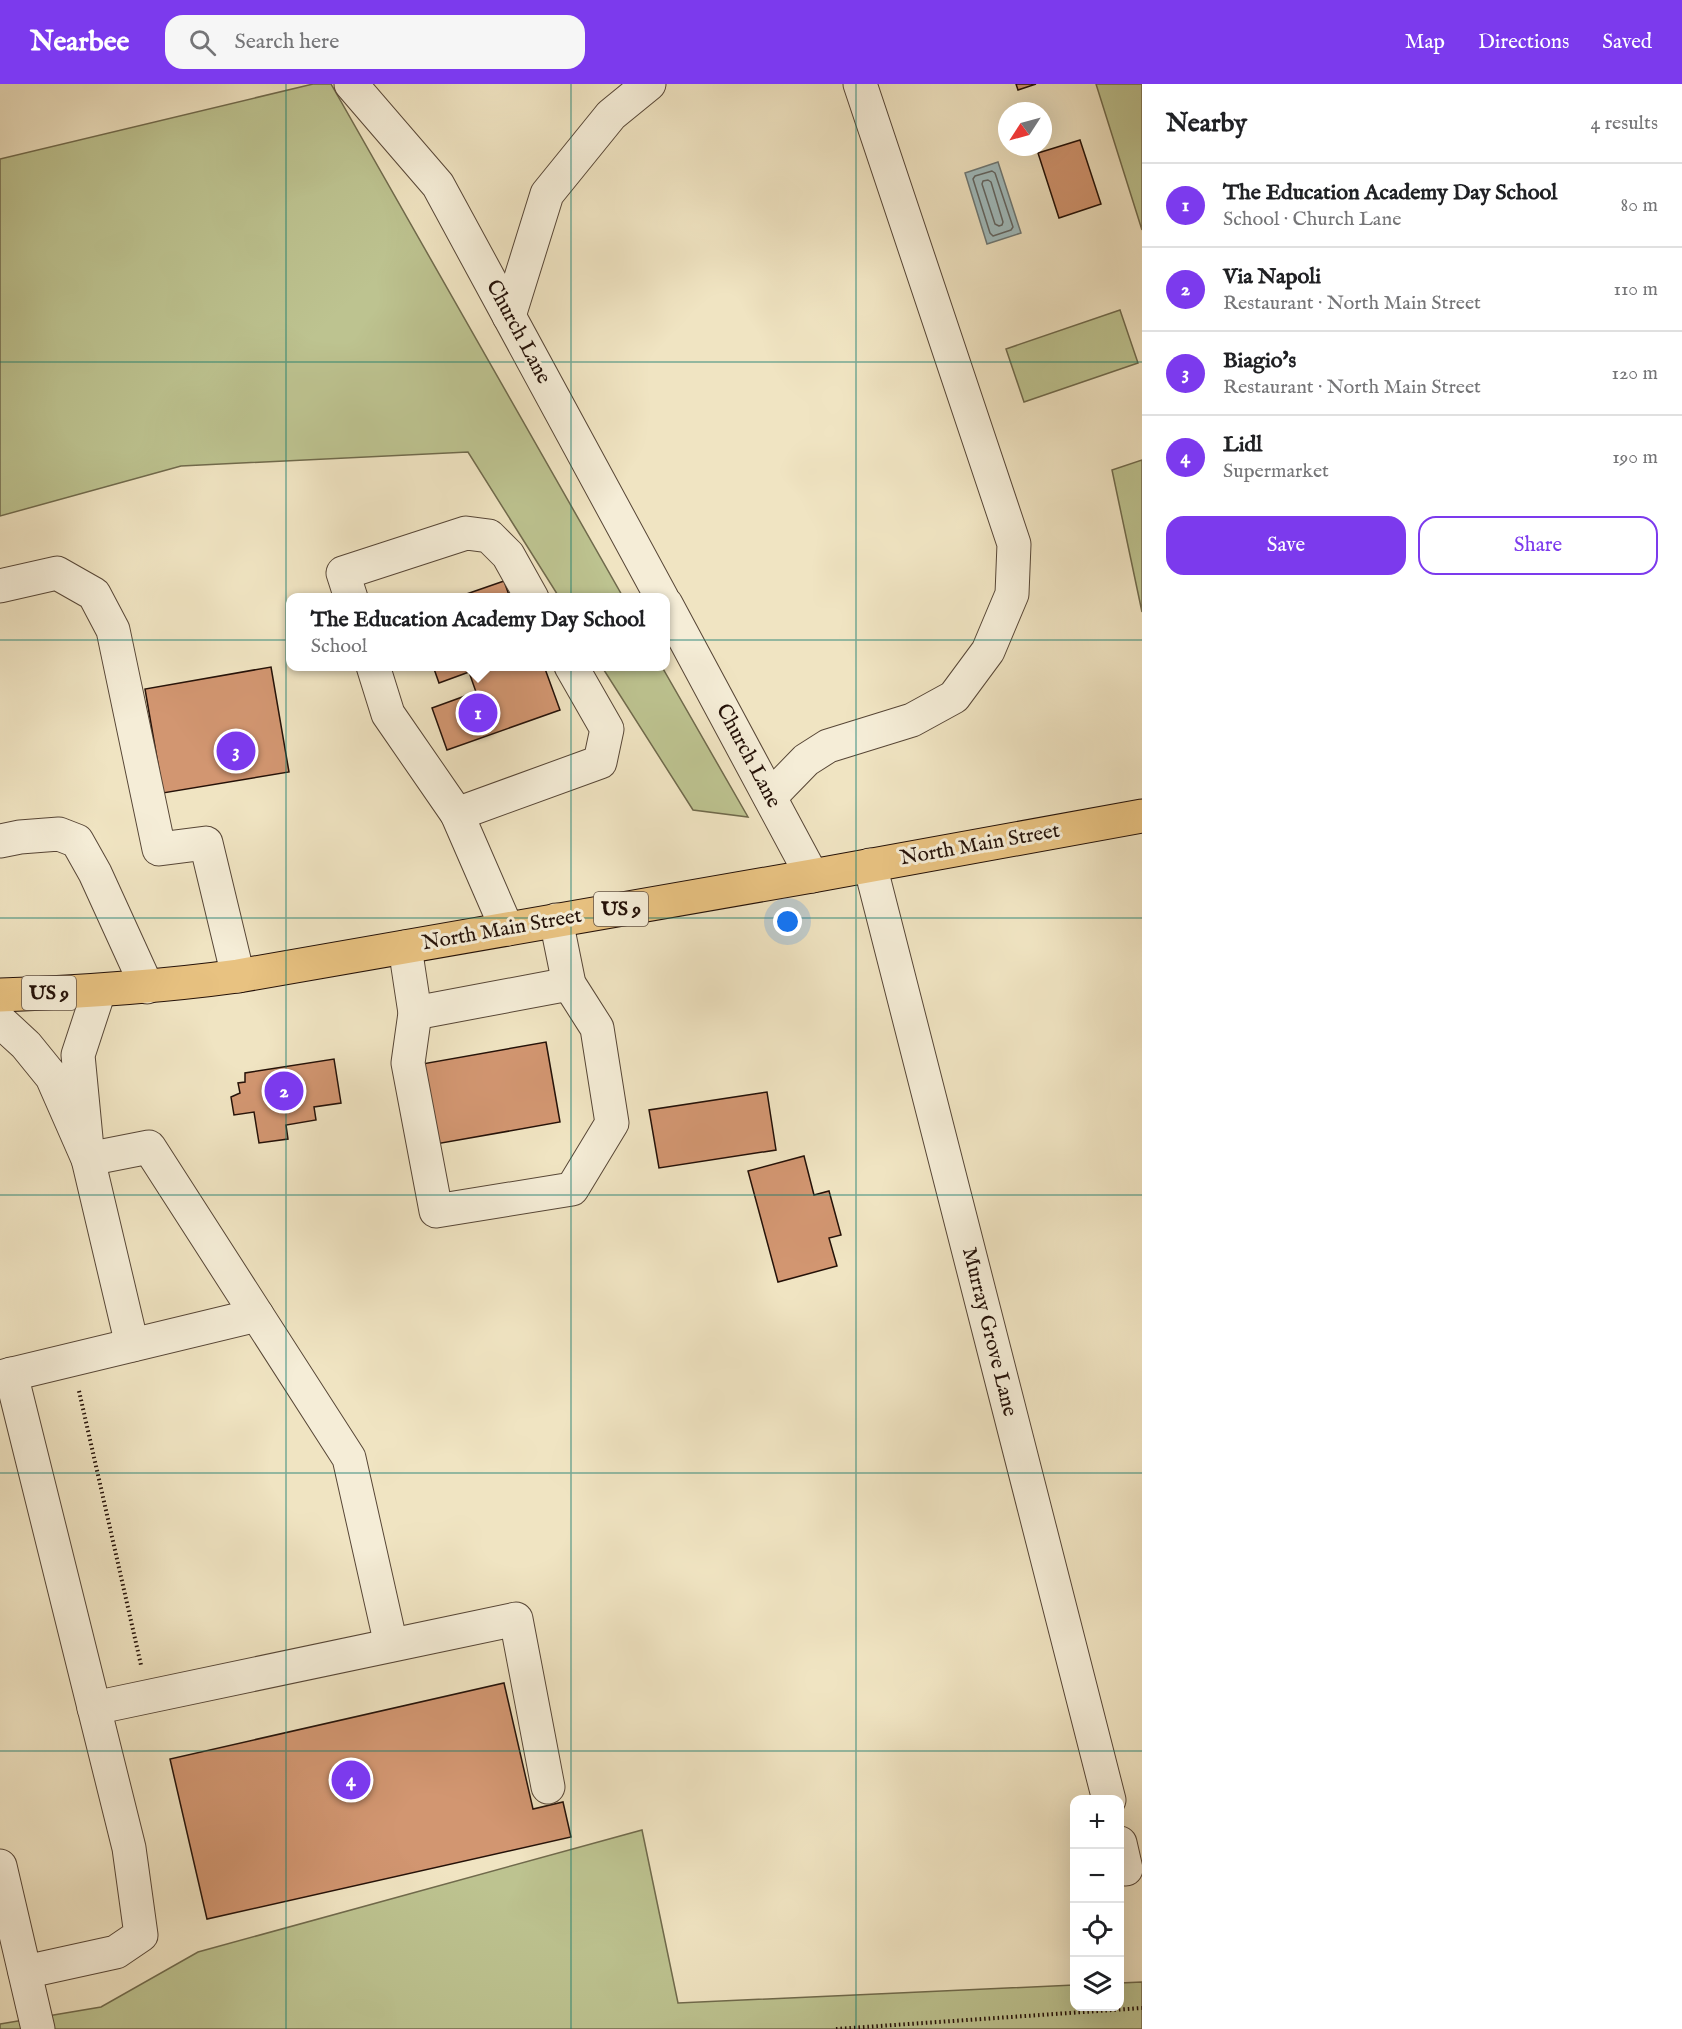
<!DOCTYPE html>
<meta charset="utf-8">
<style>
body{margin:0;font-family:"IM FELL English",serif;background:#f6f6f6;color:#202124}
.controls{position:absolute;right:18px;bottom:18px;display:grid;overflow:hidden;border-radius:12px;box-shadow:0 6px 24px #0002}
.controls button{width:54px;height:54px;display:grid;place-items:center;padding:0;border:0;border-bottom:2px solid #e0e0e0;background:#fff;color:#202124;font:30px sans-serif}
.compass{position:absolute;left:998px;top:18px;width:54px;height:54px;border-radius:50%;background:#fff;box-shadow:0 6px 24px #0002;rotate:234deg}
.you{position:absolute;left:788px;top:838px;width:21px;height:21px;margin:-15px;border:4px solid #fff;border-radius:50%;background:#1a73e8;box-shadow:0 0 0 9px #1a73e833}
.badge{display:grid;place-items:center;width:39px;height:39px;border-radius:50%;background:#7c3aed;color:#fff;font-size:20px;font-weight:700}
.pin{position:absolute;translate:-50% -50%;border:3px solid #fff;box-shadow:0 2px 6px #0006}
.popup{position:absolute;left:286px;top:509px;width:384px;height:78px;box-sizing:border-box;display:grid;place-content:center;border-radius:12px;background:#fff;filter:drop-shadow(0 2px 4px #0005);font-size:20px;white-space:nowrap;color:#757577}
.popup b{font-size:22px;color:#202124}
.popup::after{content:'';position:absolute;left:50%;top:100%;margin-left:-12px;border:12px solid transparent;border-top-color:#fff}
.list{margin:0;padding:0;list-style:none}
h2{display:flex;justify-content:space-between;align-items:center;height:78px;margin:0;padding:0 24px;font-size:26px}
h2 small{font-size:20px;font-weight:400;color:#757577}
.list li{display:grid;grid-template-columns:39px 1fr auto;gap:18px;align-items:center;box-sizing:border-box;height:84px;padding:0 24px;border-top:2px solid #e0e0e0}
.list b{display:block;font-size:22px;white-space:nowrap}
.list p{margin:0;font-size:20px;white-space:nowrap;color:#757577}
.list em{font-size:20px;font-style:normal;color:#757577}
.actions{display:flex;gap:12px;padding:18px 24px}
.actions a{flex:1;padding:14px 0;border:2px solid #7c3aed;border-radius:18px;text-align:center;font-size:21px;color:#7c3aed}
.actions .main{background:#7c3aed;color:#fff}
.icon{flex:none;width:33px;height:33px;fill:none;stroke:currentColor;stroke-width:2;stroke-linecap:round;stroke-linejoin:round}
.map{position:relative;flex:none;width:1142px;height:1945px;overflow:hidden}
header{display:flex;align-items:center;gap:36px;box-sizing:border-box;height:84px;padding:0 30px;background:#7c3aed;color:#fff}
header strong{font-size:28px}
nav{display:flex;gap:33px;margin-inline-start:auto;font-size:21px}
.search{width:420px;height:54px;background:#f6f6f6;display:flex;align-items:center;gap:15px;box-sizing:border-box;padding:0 21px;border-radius:18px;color:#757577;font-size:22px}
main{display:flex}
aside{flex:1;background:#fff}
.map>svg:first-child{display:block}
.green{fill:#bdc390;stroke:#706a4c;stroke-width:1.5}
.water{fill:#a0bcbe;stroke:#6e7875;stroke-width:1.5}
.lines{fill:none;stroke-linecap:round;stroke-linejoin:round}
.shore{stroke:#626663;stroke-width:1.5}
.building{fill:#d29671;stroke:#241108;stroke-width:1.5}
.minor-casing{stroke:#574636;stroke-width:35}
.highway-casing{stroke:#241108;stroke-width:35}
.path{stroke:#241108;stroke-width:4;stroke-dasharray:1.5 3;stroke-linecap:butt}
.minor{stroke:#f5edd7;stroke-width:33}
.highway{stroke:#e8c281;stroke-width:33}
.grid{fill:none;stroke:#0f766e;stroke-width:1.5;stroke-opacity:0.55}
.labels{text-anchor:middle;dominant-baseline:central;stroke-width:6;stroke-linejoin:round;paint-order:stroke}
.shield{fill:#f5edd7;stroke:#635346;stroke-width:1.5}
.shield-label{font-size:20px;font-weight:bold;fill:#241108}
.street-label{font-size:21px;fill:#241108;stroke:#f5edd7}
</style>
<header>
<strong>Nearbee</strong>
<div class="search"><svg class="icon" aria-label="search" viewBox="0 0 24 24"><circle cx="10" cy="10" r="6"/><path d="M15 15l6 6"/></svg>Search here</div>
<nav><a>Map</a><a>Directions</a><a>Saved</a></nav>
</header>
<main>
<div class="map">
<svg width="1142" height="1945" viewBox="0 0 1142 1945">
<rect width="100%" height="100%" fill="#f0e4c2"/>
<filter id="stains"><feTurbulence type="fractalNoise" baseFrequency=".00333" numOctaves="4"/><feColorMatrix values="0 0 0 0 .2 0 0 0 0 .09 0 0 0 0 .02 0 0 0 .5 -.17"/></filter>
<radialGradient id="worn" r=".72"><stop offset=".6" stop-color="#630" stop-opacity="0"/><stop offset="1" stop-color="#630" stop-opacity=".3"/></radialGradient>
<!-- green -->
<g class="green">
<polygon points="313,0 331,0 623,513 559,513 468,368 181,382 0,432 0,75"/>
<polygon points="1096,0 1142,0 1142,146"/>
<polygon points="1120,226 1138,279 1024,318 1006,265"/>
<polygon points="1142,376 1142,528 1112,386"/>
<polygon points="602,583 662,583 748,733 693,726"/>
<polygon points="642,1746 678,1919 1074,1901 1074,1922 1120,1922 1120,1899 1142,1898 1142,1945 0,1945 0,1940 101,1923 198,1868"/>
</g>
<!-- water -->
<polygon class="water" points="998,78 1021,149 987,160 965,89"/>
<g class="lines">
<!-- shore -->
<g class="shore">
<polygon points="992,87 995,89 1013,143 1011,146 993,152 990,149 973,95 975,92"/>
<polygon points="988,96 991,98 1003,138 1002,141 999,142 995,140 982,100 983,97"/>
</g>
</g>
<!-- building -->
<g class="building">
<polygon points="1016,0 1036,0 1018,6"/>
<polygon points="1080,56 1101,120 1059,134 1038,69"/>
<polygon points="504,497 510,514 455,514"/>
<polygon points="433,582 544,582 560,626 447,666 432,624 476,608 469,588 439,599"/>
<polygon points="271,583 289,688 163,709 145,605"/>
<polygon points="546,958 560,1038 436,1060 422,980"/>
<polygon points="334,975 341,1019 314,1023 316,1036 286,1041 288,1055 259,1059 254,1028 234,1031 231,1013 240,1009 238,999 245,998 245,989"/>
<polygon points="767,1008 776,1066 659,1084 649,1026"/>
<polygon points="804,1072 814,1111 829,1107 841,1151 829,1154 837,1182 778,1198 748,1087"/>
<polygon points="504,1599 533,1725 563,1718 571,1753 207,1835 170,1675"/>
</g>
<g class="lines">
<defs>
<g id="minor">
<polyline points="351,0 438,101 662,514"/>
<polyline points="509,232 547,110 611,31 649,0"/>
<polyline points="0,502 57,489 94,510 113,546 159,765 206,759 238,892"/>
<polyline points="351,514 343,489 466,449 489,452 508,471 532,514"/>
<polyline points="666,520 812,792"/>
<polyline points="373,582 388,630 457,730 507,845"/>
<polyline points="770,713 806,676 828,662 912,636 954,613 988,567 1012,510 1014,460 860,0"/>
<polyline points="457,730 600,678 607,645 571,582"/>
<polyline points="0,757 20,753 59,750 77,757 95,789 147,903"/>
<polyline points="870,781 1109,1716"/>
<polyline points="405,863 415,929 408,979 436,1127 572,1105 612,1039 597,944 569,900 556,836"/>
<polyline points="415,929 569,900"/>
<polyline points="0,937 26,961 52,993 88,1075 78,971 99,907"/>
<polyline points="132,1261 88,1075 149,1063 349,1374 391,1561"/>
<polyline points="11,1290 129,1764 141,1851 116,1868 25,1888"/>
<polyline points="0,1293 257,1231"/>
<polyline points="94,1624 516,1535 548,1703"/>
<polyline points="1120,1759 1126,1785"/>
<polyline points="0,1782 38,1945"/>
</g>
<path id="highway" d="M0 911C80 908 158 903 238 892L812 792 1142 732"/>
</defs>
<!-- minor casing -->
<use href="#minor" class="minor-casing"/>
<!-- highway casing -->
<use href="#highway" class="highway-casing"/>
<!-- path -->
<g class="path">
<polyline points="79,1307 141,1581"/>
<polyline points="836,1945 1142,1924"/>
</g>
<!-- minor -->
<use href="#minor" class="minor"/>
<!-- highway -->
<use href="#highway" class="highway"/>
</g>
<!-- grid -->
<path class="grid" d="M286 0V1945M571 0V1945M856 0V1945M0 278H1142M0 556H1142M0 834H1142M0 1111H1142M0 1389H1142M0 1667H1142"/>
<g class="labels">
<!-- shield labels -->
<g class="shield">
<rect x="594" y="808" width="54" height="34" rx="4.5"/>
<rect x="22" y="892" width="54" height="34" rx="4.5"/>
</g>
<g class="shield-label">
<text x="621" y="825">US 9</text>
<text x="49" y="909">US 9</text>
</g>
<!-- street labels -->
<g class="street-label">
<text transform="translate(518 248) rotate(62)">Church Lane</text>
<text transform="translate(748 672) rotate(62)">Church Lane</text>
<text transform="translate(980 761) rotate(-10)">North Main Street</text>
<text transform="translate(502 846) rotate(-10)">North Main Street</text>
<text transform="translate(989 1248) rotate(76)">Murray Grove Lane</text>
</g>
</g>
<rect width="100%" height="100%" filter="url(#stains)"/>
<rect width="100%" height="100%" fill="url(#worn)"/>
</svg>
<div class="controls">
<button>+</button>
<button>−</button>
<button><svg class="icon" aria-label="locate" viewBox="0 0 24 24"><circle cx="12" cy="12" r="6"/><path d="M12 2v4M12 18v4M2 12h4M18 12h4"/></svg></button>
<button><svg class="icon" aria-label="layers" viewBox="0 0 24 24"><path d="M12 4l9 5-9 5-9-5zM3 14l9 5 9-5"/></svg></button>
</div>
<svg class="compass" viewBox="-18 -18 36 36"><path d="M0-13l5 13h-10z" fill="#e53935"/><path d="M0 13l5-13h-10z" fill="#757577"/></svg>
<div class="you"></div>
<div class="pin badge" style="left:478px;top:629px">1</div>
<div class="popup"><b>The Education Academy Day School</b>School</div>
<div class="pin badge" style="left:284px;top:1007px">2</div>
<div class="pin badge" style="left:236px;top:667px">3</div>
<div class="pin badge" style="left:351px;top:1696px">4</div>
</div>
<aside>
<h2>Nearby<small>4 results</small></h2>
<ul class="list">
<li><span class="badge">1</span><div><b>The Education Academy Day School</b><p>School · Church Lane</p></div><em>80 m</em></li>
<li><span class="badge">2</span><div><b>Via Napoli</b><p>Restaurant · North Main Street</p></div><em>110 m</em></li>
<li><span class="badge">3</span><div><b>Biagio's</b><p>Restaurant · North Main Street</p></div><em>120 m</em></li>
<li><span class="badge">4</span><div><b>Lidl</b><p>Supermarket</p></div><em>190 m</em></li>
</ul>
<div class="actions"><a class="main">Save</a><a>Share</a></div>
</aside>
</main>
